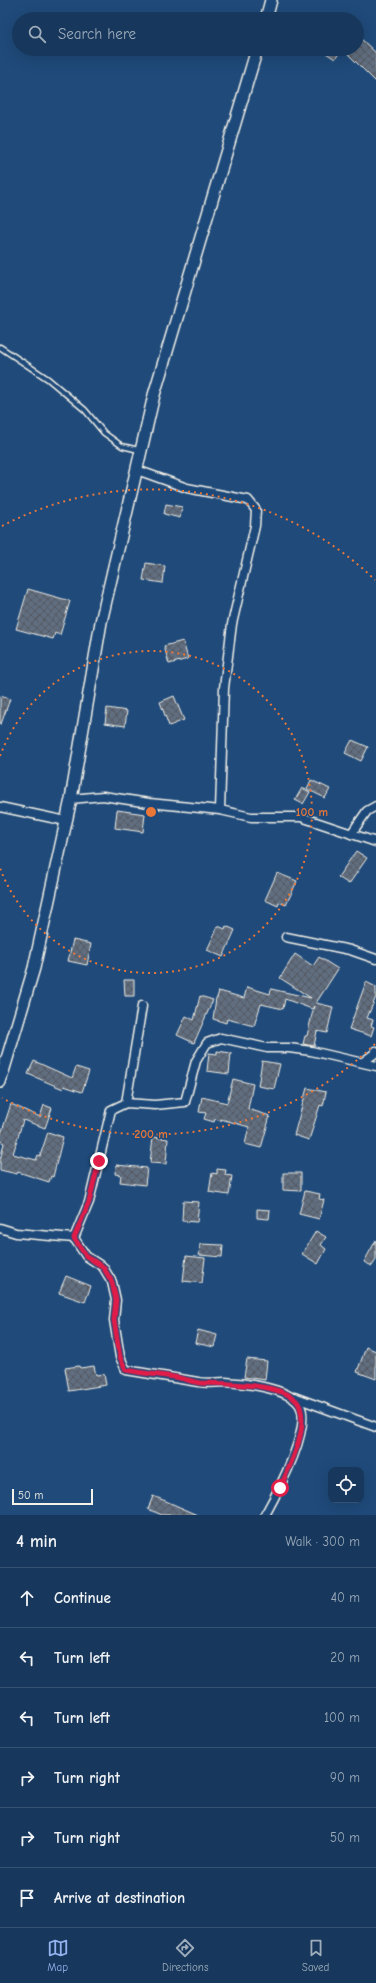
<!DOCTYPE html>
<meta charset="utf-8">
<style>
body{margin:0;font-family:"Comic Neue",sans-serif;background:#203f62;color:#f1f3f6}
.controls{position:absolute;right:12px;bottom:12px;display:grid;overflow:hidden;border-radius:8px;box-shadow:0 4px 16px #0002}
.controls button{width:36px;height:36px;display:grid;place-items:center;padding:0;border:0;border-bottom:1px solid #365272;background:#17385c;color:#f1f3f6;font:20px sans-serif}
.scale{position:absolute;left:12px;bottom:10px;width:81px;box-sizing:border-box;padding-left:4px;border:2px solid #f4f1e8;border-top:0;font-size:11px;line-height:14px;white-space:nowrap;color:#f4f1e8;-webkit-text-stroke:3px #1f4a7a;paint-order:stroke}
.stop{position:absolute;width:12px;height:12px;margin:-9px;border:3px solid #e11d48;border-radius:50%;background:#fff}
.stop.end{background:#e11d48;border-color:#fff;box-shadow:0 1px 4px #0008}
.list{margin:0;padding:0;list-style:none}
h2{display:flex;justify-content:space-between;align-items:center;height:52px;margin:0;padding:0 16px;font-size:17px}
h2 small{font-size:13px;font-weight:400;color:#9eacbb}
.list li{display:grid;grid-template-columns:26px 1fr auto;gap:12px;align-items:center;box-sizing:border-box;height:60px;padding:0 16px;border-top:1px solid #365272}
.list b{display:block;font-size:15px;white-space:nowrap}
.list em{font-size:13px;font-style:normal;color:#9eacbb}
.icon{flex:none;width:22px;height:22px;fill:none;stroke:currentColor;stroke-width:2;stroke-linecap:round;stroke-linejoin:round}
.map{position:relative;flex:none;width:376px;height:1515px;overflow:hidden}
.search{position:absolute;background:#17385c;box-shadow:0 4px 16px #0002;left:12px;right:12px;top:12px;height:44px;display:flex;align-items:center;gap:10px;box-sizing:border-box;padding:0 14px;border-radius:22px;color:#9eacbb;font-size:15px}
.sheet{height:412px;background:#17385c}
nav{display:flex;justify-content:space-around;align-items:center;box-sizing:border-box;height:56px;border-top:1px solid #365272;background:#17385c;font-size:11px;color:#9eacbb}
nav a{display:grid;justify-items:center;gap:2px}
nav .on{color:#95b2f1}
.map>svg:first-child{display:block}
.building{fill:url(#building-cross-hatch);stroke:#f4f1e8}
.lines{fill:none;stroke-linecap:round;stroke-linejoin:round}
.service-casing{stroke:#f4f1e8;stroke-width:7}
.minor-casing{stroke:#f4f1e8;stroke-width:11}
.tertiary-casing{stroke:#f4f1e8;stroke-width:14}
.service{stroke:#1f4a7a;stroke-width:4}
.minor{stroke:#1f4a7a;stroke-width:8}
.tertiary{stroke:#1f4a7a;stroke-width:11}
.route{stroke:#e11d48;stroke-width:5}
.ring{fill:none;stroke:#ea7738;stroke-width:2;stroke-dasharray:2 4}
.centre{fill:#ea7738;stroke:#1f4a7a;stroke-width:2}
.ring-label{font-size:12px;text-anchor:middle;font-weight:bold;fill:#ea7738;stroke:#1f4a7a;stroke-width:3;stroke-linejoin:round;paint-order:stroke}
</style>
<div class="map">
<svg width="376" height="1515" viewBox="0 0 376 1515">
<defs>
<pattern id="building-cross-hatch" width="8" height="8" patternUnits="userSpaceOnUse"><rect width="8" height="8" fill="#616e80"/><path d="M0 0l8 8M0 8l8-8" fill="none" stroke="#545960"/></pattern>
</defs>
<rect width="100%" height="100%" fill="#1f4a7a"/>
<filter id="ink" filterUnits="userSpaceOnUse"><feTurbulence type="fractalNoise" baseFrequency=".025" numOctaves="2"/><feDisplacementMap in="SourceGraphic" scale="8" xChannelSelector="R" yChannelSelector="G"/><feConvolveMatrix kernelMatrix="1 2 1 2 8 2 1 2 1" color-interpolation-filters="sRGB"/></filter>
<g filter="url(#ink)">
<!-- building -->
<g class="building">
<polygon points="357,35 376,53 376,82 343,49 357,49"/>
<polygon points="320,49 342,49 335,59"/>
<polygon points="166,504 182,507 180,518 164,514"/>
<polygon points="146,563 165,566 163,583 143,580"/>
<polygon points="28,589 70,601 60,635 55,633 53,639 16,629"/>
<polygon points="183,641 188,659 169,664 164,646"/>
<polygon points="0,696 10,699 1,724 0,724"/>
<polygon points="174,696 184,720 169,726 160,702"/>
<polygon points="107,708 127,711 125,726 105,723"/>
<polygon points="352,740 368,747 361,761 345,753"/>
<polygon points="311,780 330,789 325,798 307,789"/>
<polygon points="302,788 310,792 303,804 295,800"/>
<polygon points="117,810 145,814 143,832 115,828"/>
<polygon points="356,851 367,858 349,884 338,877"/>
<polygon points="277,873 297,881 286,905 279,902 278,906 265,900"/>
<polygon points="218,926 225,929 226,926 235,930 223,957 207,950"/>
<polygon points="73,940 91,944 87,965 68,961"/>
<polygon points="295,954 313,966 319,957 338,969 316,1003 333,1007 327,1033 317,1031 314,1046 303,1044 305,1036 307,1036 314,1006 312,1009 285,999 283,1009 261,1004 254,1026 227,1019 226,1023 213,1019 216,998 217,998 219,991 244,998 247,987 270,994 271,989 311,998 280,978"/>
<polygon points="124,980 134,980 134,996 125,996"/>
<polygon points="366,982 376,987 376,997 367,1018 373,1020 371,1026 374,1027 371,1036 349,1029"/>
<polygon points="200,996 213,1000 194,1043 177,1035 186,1016 194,1020"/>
<polygon points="217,1051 231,1053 229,1074 207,1071 209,1053 217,1054"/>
<polygon points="34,1061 72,1078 76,1067 89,1071 82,1092 64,1086 63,1089 28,1074"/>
<polygon points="262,1061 280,1064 274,1089 258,1086"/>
<polygon points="233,1079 253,1084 248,1109 270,1116 261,1148 245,1144 249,1127 221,1119 221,1121 215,1119 214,1122 204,1119 206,1113 199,1112 202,1097 227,1103"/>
<polygon points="307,1088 326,1092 323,1106 320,1105 309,1140 294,1135"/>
<polygon points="11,1104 40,1117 44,1105 52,1108 45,1128 23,1120 13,1154 36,1160 38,1155 40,1156 48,1132 63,1137 53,1177 51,1176 49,1182 18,1172 17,1174 0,1170 0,1160 4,1143 0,1141 0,1137"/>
<polygon points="153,1137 168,1139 166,1164 150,1163"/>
<polygon points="116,1165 147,1168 145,1185 120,1182 121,1175 115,1174"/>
<polygon points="217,1169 226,1170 225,1175 232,1176 229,1195 209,1192 212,1173 217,1174"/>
<polygon points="283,1173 301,1173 301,1191 283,1190"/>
<polygon points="305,1191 320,1194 319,1199 324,1200 319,1219 299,1214"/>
<polygon points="183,1201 199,1202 197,1222 182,1221"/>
<polygon points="257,1209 270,1210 269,1219 257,1218"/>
<polygon points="316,1231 326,1237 321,1245 326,1249 318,1264 302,1254"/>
<polygon points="376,1240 376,1260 372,1266 364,1262"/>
<polygon points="200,1244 223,1245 222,1257 199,1255"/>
<polygon points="186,1256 205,1258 202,1283 183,1281"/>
<polygon points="66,1276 91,1286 85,1302 59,1293"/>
<polygon points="198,1330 217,1335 214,1347 195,1343"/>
<polygon points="366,1347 376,1351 376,1379 357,1372"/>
<polygon points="247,1359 267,1361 265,1380 244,1377"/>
<polygon points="79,1366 80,1368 94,1366 96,1375 104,1374 106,1385 69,1391 65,1368"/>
<polygon points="153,1496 168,1502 198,1515 162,1515 148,1509"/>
</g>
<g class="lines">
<defs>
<polyline id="service" points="0,347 48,379 85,410 104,433 122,446 139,450"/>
<g id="minor">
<polyline points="137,470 187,488 248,500 256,510 255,526 232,624 224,688 220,810"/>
<polyline points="71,799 103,796 149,803 220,810 251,817 301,817 376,842"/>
<polyline points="0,807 66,821"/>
<polyline points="351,834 367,811 376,806"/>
<polyline points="286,937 350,950 376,959"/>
<polyline points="363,1062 374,1054 376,1051"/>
<polyline points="126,1103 142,1006"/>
<polyline points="0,1228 16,1233 74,1238 89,1202 111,1110 126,1103 155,1105 185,1102 196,1061 207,1043 221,1038 267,1048 289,1048 311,1051 376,1066"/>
<path d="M74 1238 86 1256 103 1267 112 1282 116 1300 114 1320 120 1357 126 1370C150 1374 174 1378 198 1382 207 1384 216 1382 225 1382 245 1383 287 1388 299 1404 314 1425 276 1495 265 1515"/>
<polyline points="294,1397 376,1427"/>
</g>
<g id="tertiary">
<polyline points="266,19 271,0"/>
<polyline points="0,1082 34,968 71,799 101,622 154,395 257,49"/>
</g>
</defs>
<!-- service casing -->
<use href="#service" class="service-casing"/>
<!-- minor casing -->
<use href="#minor" class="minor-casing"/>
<!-- tertiary casing -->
<use href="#tertiary" class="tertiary-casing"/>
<!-- service -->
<use href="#service" class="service"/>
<!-- minor -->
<use href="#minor" class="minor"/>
<!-- tertiary -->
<use href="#tertiary" class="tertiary"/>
</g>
</g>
<g class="lines" filter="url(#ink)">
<!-- route -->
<path class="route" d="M99 1161 89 1202 74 1238 86 1256 103 1267 112 1282 116 1300 114 1320 120 1357 126 1370C142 1373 158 1375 174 1377 183 1378 192 1382 201 1383 222 1384 292 1382 300 1407 308 1431 290 1465 280 1488"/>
</g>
<!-- distance rings -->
<g class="ring">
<path d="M0 756A161 161 0 1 1 0 868"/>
<path d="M375 1044A322 322 0 0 1 2 1098M2 526A322 322 0 0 1 375 580"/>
</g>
<circle cx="151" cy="812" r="6" class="centre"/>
<g class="ring-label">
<text x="312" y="816">100 m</text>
<text x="151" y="1138">200 m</text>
</g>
</svg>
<div class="controls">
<button><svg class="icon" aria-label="locate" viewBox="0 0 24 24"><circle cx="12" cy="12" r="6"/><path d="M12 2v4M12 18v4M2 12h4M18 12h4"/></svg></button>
</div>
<div class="scale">50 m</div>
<div class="stop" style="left:280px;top:1488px"></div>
<div class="stop end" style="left:99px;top:1161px"></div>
<div class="search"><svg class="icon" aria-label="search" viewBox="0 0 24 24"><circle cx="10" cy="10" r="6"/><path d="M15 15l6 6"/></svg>Search here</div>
</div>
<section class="sheet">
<h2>4 min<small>Walk · 300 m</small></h2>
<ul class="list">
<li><svg class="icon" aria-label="ahead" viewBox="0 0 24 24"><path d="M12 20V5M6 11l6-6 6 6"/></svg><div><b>Continue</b></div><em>40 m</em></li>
<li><svg class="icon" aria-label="left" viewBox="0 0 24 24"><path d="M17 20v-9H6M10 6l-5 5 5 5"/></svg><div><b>Turn left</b></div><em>20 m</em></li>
<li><svg class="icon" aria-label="left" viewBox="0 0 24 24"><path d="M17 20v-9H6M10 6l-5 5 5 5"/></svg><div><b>Turn left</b></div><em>100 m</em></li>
<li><svg class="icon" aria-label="right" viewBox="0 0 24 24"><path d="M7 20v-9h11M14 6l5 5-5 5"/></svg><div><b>Turn right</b></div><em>90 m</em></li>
<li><svg class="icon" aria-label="right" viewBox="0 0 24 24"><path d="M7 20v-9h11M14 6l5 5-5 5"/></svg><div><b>Turn right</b></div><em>50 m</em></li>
<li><svg class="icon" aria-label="arrive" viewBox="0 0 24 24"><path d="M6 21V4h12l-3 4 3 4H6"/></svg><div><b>Arrive at destination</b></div></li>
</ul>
</section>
<nav>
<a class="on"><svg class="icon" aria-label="map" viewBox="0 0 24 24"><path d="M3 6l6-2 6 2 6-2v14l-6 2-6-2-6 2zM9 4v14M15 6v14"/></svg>Map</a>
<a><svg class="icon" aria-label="directions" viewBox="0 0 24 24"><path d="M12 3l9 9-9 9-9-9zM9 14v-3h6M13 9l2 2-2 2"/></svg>Directions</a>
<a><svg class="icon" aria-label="saved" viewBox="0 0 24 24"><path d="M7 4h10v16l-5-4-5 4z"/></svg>Saved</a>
</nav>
